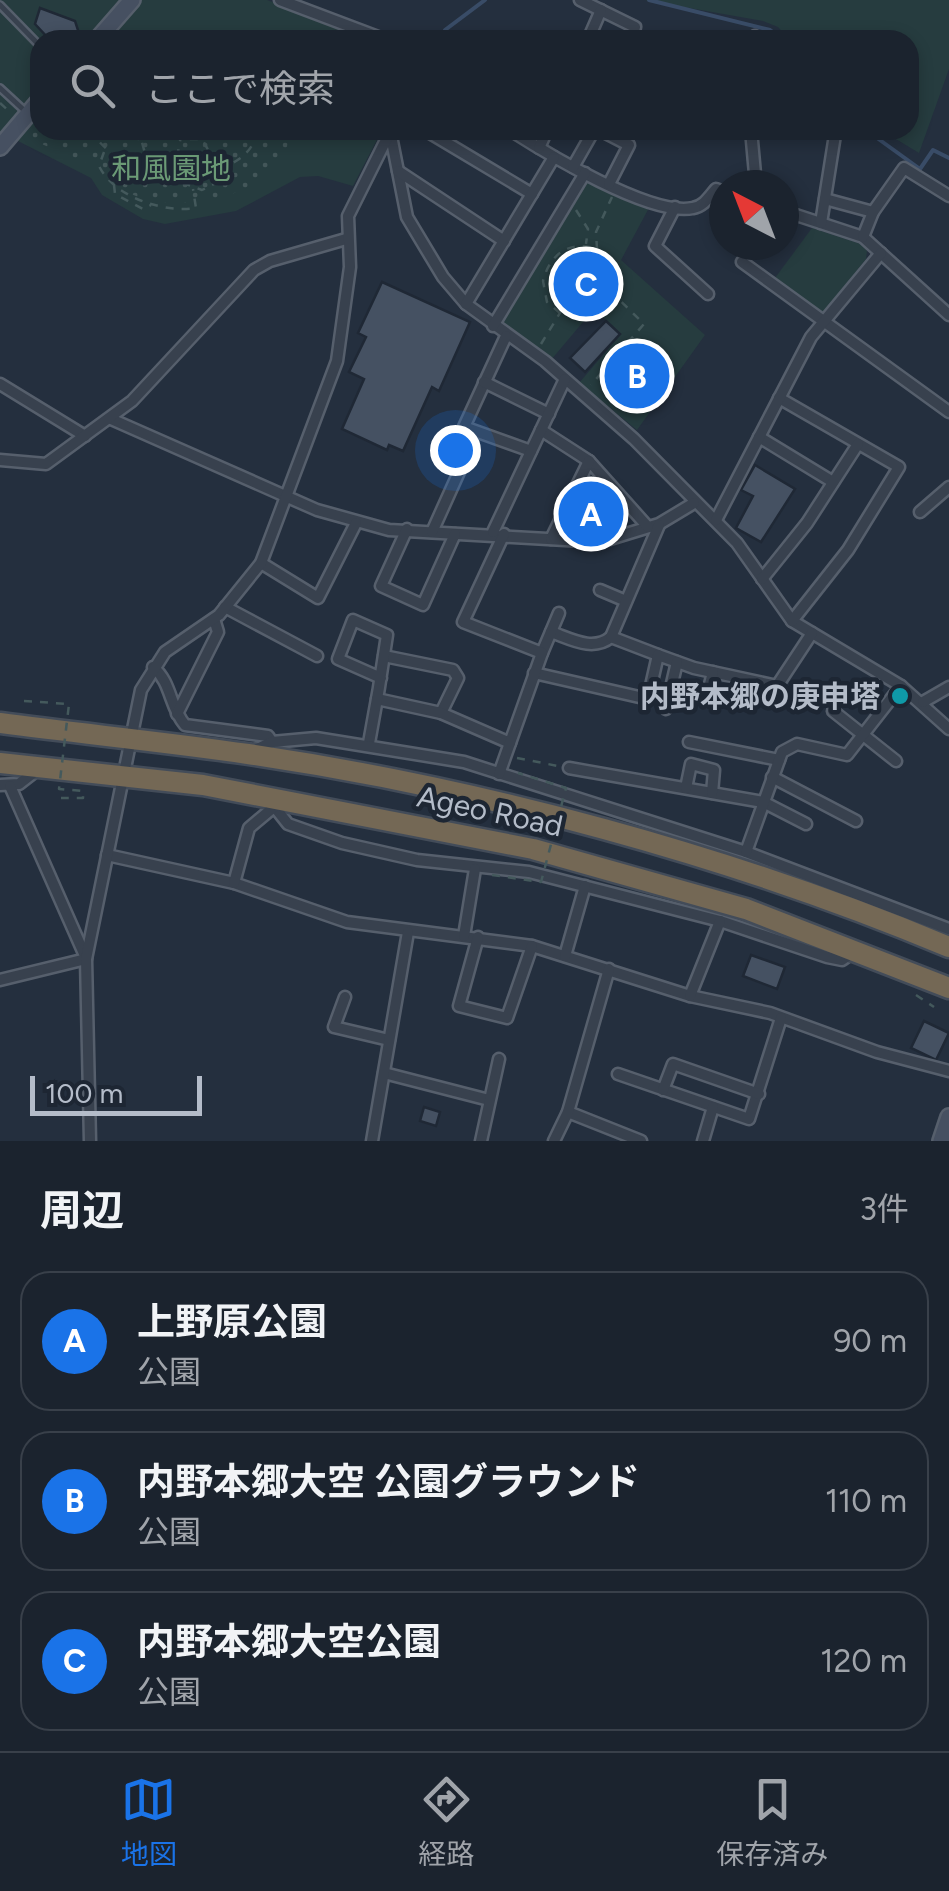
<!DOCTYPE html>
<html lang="ja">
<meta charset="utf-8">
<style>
body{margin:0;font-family:Figtree,"Noto Sans JP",sans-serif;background:#242b36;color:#f1f3f6}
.compass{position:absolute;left:709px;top:170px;width:90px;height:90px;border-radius:50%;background:#1b232e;box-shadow:0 5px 15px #0003;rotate:318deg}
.scale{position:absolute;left:30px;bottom:25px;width:172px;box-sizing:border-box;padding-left:10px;border:5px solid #b4bcc9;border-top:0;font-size:28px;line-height:35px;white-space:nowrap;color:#b4bcc9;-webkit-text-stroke:8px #1d2633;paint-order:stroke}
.you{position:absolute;left:455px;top:450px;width:35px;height:35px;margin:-25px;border:8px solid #fff;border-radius:50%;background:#1a73e8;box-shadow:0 0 0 15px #1a73e833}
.badge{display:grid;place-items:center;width:65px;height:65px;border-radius:50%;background:#1a73e8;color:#fff;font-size:32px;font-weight:700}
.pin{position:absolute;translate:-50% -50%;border:5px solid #fff;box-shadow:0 2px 10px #0006}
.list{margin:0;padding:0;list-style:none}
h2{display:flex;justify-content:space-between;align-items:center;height:130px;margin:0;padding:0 40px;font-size:42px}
h2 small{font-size:32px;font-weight:400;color:#a0a4aa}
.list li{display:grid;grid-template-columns:65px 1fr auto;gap:30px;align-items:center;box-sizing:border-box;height:140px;margin:0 20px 20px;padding:0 20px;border:2px solid #39404a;border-radius:30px}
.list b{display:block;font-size:38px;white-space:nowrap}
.list p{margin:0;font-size:32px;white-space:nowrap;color:#a0a4aa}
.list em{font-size:32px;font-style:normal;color:#a0a4aa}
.icon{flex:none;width:55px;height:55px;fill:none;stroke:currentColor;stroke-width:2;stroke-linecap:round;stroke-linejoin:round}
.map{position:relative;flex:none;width:949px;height:1141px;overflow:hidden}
.search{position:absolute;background:#1b232e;box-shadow:0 5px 15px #0003;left:30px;right:30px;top:30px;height:110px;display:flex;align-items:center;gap:25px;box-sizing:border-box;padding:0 35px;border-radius:30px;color:#a0a4aa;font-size:38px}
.sheet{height:610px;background:#1b232e}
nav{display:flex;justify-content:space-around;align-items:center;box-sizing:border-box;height:140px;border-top:2px solid #39404a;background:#1b232e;font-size:28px;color:#a0a4aa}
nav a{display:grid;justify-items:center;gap:5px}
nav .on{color:#1a73e8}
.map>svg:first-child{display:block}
.green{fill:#263c3f}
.garden{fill:url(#garden-dots)}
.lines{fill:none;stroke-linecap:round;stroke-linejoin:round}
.stream{stroke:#394c67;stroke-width:4}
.building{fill:#455162;stroke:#1f2835;stroke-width:2.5}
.lane-casing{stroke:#565f6c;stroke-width:10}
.street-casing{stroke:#565f6c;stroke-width:15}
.secondary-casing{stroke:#565f6c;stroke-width:20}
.highway-casing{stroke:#434c59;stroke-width:25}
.path{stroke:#44595c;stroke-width:2.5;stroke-dasharray:8 8;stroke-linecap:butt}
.lane{stroke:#38414e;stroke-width:5}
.street{stroke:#38414e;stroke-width:10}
.secondary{stroke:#465061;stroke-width:15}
.highway{stroke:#746855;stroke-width:20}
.path-bridge{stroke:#44595c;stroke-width:2.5;stroke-dasharray:8 8;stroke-linecap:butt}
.culture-dot{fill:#0f9aa8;stroke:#1d2633;stroke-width:4}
.labels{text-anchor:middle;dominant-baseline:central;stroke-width:9;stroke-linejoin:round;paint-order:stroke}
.park-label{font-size:30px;fill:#6b9a76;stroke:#1d2633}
.poi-label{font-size:30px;font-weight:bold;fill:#b4bcc9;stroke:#1d2633;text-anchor:end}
.street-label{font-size:30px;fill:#b4bcc9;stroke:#1d2633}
</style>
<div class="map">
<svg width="949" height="1141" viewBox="0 0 949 1141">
<defs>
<pattern id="garden-dots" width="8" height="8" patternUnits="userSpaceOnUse" patternTransform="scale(2.5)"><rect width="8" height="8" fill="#263c3f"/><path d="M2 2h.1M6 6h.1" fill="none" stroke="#435659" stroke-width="1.8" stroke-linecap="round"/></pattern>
</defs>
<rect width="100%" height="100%" fill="#242f3e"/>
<!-- green -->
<g class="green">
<polygon points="0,0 124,0 89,40 40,40 40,94 4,134 0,132"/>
<polygon points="140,0 267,0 380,40 107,40"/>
<polygon points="644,0 949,0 949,69 919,153 881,130 909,130 909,40 790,40 778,27 763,21"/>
<polygon points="40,110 40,130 382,130 353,186 318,176 300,177 236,211 165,224 143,219 102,195 91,178 14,139"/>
<polygon points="587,182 650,206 621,260 705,335 637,430 579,383 621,334 594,309 551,360 498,324"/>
<polygon points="812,228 861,244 867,251 866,259 822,314 775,278"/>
</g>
<!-- garden -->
<path class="garden" d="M40 123V130H290C289 203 139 231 102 169L27 138Z"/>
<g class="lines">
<!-- stream -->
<g class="stream">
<polyline points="649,0 770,30 783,40"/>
<polyline points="445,30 485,0"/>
<polyline points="866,130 920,169 933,150 949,158"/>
</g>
</g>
<!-- building -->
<g class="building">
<polygon points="40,8 75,21 79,33 75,40 50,40 35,24"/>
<polygon points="382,282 470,322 439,391 432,387 403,451 389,445 387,450 342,429 364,379 349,372 366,337 358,333"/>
<polygon points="606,321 620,334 585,372 570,358"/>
<polygon points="755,465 795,489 761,542 736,528 753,496 741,490"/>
<polygon points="751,955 785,967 777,989 743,976"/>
<polygon points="924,1021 949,1033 936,1060 911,1048"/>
<polygon points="424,1107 440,1112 436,1126 420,1121"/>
</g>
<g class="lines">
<defs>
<g id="lane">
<polyline points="0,5 40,46"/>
<polyline points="0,88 26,112"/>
</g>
<g id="street">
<polyline points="280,0 386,40"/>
<polyline points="580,0 635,27 632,40"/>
<polyline points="588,40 601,10"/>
<polyline points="754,40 755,36"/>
<polyline points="425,130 532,194"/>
<path d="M510 130C546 153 651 217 693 208 704 206 709 197 716 189L724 192"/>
<polyline points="600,130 629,145 609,184"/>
<polyline points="751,130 756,185"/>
<polyline points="390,131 407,217 443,277 466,304 545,361 634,439 737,543 792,621 901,686 949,729"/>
<polyline points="539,148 547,130"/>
<polyline points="573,167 594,130"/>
<polyline points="398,171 504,241"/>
<polyline points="825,199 873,212"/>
<polyline points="675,207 655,246 708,294"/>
<polyline points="784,211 863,237 949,315"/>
<polyline points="821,223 835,135"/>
<polyline points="863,237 873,212 904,168 949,196"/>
<polyline points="742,262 949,412"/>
<polyline points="466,304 554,157"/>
<polyline points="493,326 585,173"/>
<polyline points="506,336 464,427 531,451"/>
<polyline points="484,382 549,414"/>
<polyline points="0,384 85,436"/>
<polyline points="779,398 899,467 848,550 792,621"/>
<polyline points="111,419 317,510 389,530 600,542 659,524 694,503"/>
<polyline points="541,430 589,461 648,527"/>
<polyline points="759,437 833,482"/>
<polyline points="0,460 46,464 132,401 254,270 270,261 346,239"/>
<polyline points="920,512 949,487"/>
<polyline points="716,520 811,337 881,253"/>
<polyline points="407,529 381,586 423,605 455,534"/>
<polyline points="432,532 464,461"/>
<polyline points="493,532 565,379"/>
<polyline points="551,539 589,461"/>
<polyline points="261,563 318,598 356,523"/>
<polyline points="762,579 807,523 858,444"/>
<polyline points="600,590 626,601"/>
<polyline points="225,607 317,656"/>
<path d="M551 632C571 639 593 652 611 637"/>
<polyline points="542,653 559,613"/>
<polyline points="658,655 611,637 659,525"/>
<polyline points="384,656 453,670 458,678 441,713"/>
<path d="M153 667C172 683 169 706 185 725L268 736 272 742"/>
<polyline points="534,673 648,699 658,655 694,668 777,686 812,633"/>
<polyline points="377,699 441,713 510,743"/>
<polyline points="706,701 713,672"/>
<polyline points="923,702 949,687"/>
<polyline points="666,709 677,662"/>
<polyline points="833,711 896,761"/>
<polyline points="177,714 218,632 214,619"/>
<polyline points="689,742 779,760"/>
<path d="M369 743C376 707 382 671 387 635L353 620 338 659 381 678"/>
<polyline points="253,751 272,742 316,738 464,762 746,852 949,929"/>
<polyline points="569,768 763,802 806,824"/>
<polyline points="499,774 542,653 463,622 504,534"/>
<polyline points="772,777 856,821"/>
<polyline points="0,785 19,784 37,770"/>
<polyline points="10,786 86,958"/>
<polyline points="686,788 691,764 714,770 712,793"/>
<polyline points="269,800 288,824 342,843 417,860 529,872 720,921 827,957 842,960 855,951"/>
<polyline points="746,852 782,752 797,744 847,755 901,686"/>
<polyline points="107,855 234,883 347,922 532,946 690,996 770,1013 877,1052 949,1071"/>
<polyline points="234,883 249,828 274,807"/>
<polyline points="464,936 475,869"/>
<polyline points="478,937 459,1006 507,1018 532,946"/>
<polyline points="565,956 585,886"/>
<polyline points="0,980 86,959"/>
<polyline points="690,996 720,921"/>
<polyline points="345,997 334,1027 389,1040"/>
<polyline points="384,1073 489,1100"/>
<polyline points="618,1074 749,1119 781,1018"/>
<polyline points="663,1090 673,1064 759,1094"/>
<polyline points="568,1112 641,1141"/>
<polyline points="90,1141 86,959 141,690 165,652 219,615 261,563 337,361 350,267 348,216 390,132"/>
<polyline points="372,1141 408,932"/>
<polyline points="481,1141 499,1059"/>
<polyline points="554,1141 568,1112 609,969"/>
<polyline points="703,1141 713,1107"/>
</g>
<g id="secondary">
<polyline points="97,40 132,0"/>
<polyline points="0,147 40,100"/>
<polyline points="941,1141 949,1117"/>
</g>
<g id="highway">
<path d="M0 723C83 734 166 742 248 754 481 788 732 856 949 947"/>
<polyline points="0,763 203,785 533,849 746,909 949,988"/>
</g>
</defs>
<!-- lane casing -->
<use href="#lane" class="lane-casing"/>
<!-- street casing -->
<use href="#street" class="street-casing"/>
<!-- secondary casing -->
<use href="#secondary" class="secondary-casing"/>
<!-- highway casing -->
<use href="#highway" class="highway-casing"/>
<!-- path -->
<g class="path">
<polyline points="0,103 10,112"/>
<path d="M90 130C103 149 123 166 148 163 162 161 170 154 185 157 193 159 199 165 206 167 230 171 255 153 257 130"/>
<polyline points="120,130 125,137 139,139"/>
<polyline points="145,130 145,138 141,139 150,171 202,190 222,180 227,164"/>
<polyline points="177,130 188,139 200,139"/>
<polyline points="210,130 202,139 217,166"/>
<path d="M104 152 99 166C114 197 163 213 196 208L193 189"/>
<polyline points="177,157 181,136"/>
<polyline points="191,158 206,151"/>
<polyline points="114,185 115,194 143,209 151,205"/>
<polyline points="576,210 588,229 586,244"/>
<polyline points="597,249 596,232 612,197"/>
<path d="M560 313 547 302 543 281C550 254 569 240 597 249L606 261 605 280"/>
<polyline points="541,344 579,282 594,275 644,324 591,385"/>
<polyline points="517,758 558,766"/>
<polyline points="916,995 934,1007"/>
</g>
<!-- lane -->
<use href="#lane" class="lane"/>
<!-- street -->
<use href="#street" class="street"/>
<!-- secondary -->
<use href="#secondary" class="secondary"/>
<!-- highway -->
<use href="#highway" class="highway"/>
<!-- path-bridge -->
<g class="path-bridge">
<polyline points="24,701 69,704 59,789 83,791 83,798 61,798"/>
<polyline points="492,875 541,882 566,788 518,773"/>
</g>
</g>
<!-- markers -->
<circle class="culture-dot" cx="900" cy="696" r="10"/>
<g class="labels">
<!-- park labels -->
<g class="park-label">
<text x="171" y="168">和風園地</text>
</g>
<!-- poi labels -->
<g class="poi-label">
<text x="880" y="696">内野本郷の庚申塔</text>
</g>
<!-- street labels -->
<g class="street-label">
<text transform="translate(490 811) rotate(12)">Ageo Road</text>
</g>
</g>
</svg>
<svg class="compass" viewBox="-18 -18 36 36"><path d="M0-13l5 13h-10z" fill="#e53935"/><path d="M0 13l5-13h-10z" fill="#a0a4aa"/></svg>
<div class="scale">100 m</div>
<div class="you"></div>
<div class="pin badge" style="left:591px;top:514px">A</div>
<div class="pin badge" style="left:637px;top:376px">B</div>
<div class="pin badge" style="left:586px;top:284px">C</div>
<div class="search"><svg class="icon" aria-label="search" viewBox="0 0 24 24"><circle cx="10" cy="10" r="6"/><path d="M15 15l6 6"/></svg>ここで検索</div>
</div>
<section class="sheet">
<h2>周辺<small>3件</small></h2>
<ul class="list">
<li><span class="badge">A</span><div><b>上野原公園</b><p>公園</p></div><em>90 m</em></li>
<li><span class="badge">B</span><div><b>内野本郷大空 公園グラウンド</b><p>公園</p></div><em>110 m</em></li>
<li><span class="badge">C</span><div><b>内野本郷大空公園</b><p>公園</p></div><em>120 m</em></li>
</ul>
</section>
<nav>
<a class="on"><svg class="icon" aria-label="map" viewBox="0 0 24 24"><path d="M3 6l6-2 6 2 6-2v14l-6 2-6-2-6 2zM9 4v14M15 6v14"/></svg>地図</a>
<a><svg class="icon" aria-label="directions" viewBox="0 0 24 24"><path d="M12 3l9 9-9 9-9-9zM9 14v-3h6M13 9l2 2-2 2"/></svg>経路</a>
<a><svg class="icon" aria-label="saved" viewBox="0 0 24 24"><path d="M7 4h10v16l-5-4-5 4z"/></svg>保存済み</a>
</nav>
